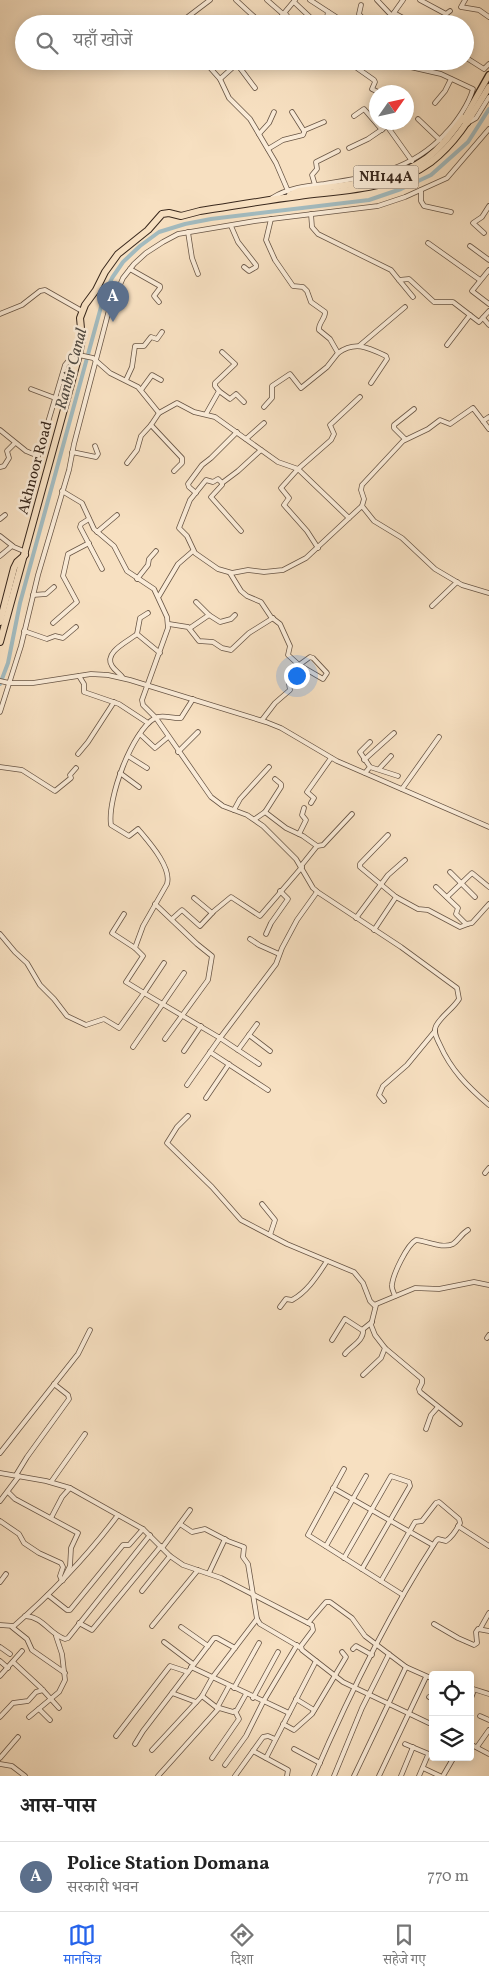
<!DOCTYPE html>
<html lang="hi">
<meta charset="utf-8">
<style>
body{margin:0;font-family:Vollkorn,"Noto Serif Devanagari",serif;background:#f2f2f2;color:#222}
.controls{position:absolute;right:15px;bottom:15px;display:grid;overflow:hidden;border-radius:5px;box-shadow:0 2px 12px #0003}
.controls button{width:45px;height:45px;display:grid;place-items:center;padding:0;border:0;border-bottom:1px solid #e0e0e0;background:#fff;color:#222;font:25px sans-serif}
.compass{position:absolute;left:369px;top:85px;width:45px;height:45px;border-radius:50%;background:#fff;box-shadow:0 2px 12px #0003;rotate:56deg}
.you{position:absolute;left:296px;top:675px;width:18px;height:18px;margin:-12px;border:4px solid #fff;border-radius:50%;background:#1a73e8;box-shadow:0 0 0 8px #1a73e833}
.badge{display:grid;place-items:center;width:32px;height:32px;border-radius:50%;background:#2563eb;color:#fff;font-size:16px;font-weight:700}
.pin{position:absolute;translate:-50% -41px;filter:drop-shadow(0 1px 2px #0008)}
.pin::after{content:'';position:absolute;top:26px;width:18px;height:15px;background:inherit;clip-path:polygon(0 0,100% 0,50% 100%)}
.list{margin:0;padding:0;list-style:none}
h2{display:flex;justify-content:space-between;align-items:center;height:65px;margin:0;padding:0 20px;font-size:21px}
h2 small{font-size:16px;font-weight:400;color:#767676}
.list li{display:grid;grid-template-columns:32px 1fr auto;gap:15px;align-items:center;box-sizing:border-box;height:70px;padding:0 20px;border-top:1px solid #e0e0e0}
.list b{display:block;font-size:19px;white-space:nowrap}
.list p{margin:0;font-size:16px;white-space:nowrap;color:#767676}
.list em{font-size:16px;font-style:normal;color:#767676}
.icon{flex:none;width:28px;height:28px;fill:none;stroke:currentColor;stroke-width:2;stroke-linecap:round;stroke-linejoin:round}
.map{position:relative;flex:none;width:489px;height:1776px;overflow:hidden}
.search{position:absolute;background:#fff;box-shadow:0 2px 12px #0003;left:15px;right:15px;top:15px;height:55px;display:flex;align-items:center;gap:12px;box-sizing:border-box;padding:0 18px;border-radius:28px;color:#767676;font-size:19px}
.sheet{height:135px;background:#fff}
nav{display:flex;justify-content:space-around;align-items:center;box-sizing:border-box;height:70px;border-top:1px solid #e0e0e0;background:#fff;font-size:14px;color:#767676}
nav a{display:grid;justify-items:center;gap:2px}
nav .on{color:#2563eb}
.map>svg:first-child{display:block}
.lines{fill:none;stroke-linecap:round;stroke-linejoin:round}
.canal{stroke:#a2babe;stroke-width:4}
.street-casing{stroke:#685545;stroke-width:5.5}
.primary-casing{stroke:#38271c;stroke-width:8}
.highway-casing{stroke:#38271c;stroke-width:8}
.street{stroke:#faebd7;stroke-width:4}
.primary{stroke:#f7e0c1;stroke-width:5.5}
.highway{stroke:#f7e0c1;stroke-width:6}
.labels{text-anchor:middle;dominant-baseline:central;stroke-width:5;stroke-linejoin:round;paint-order:stroke}
.shield{fill:#faebd7;stroke:#726254;stroke-width:1}
.shield-label{font-size:14px;font-weight:bold;fill:#38271c}
.street-label{font-size:15px;fill:#38271c;stroke:#faebd7}
.water-label{font-size:16px;font-style:italic;fill:#524c44;stroke:#faebd7}
</style>
<div class="map">
<svg width="489" height="1776" viewBox="0 0 489 1776">
<rect width="100%" height="100%" fill="#f7e0c1"/>
<filter id="stains"><feTurbulence type="fractalNoise" baseFrequency=".004" numOctaves="4"/><feColorMatrix values="0 0 0 0 .2 0 0 0 0 .09 0 0 0 0 .02 0 0 0 .5 -.17"/></filter>
<radialGradient id="worn" r=".72"><stop offset=".6" stop-color="#630" stop-opacity="0"/><stop offset="1" stop-color="#630" stop-opacity=".3"/></radialGradient>
<g class="lines">
<!-- canal -->
<polyline class="canal" points="0,684 8,663 20,603 104,296 112,278 123,262 140,246 159,232 185,224 211,219 369,200 401,189 431,175 468,142 489,109"/>
<defs>
<g id="street">
<polyline points="236,0 262,24"/>
<polyline points="267,0 283,14"/>
<polyline points="310,0 347,24"/>
<polyline points="377,0 392,16"/>
<polyline points="420,0 446,14 450,11"/>
<polyline points="465,0 461,7 479,10 489,17"/>
<polyline points="294,2 312,19 309,24"/>
<polyline points="361,5 359,14 368,24"/>
<polyline points="285,13 293,24"/>
<polyline points="394,13 414,24"/>
<polyline points="182,24 185,19 210,0"/>
<polyline points="275,24 295,0"/>
<polyline points="320,24 327,17 328,12"/>
<polyline points="386,24 403,0"/>
<polyline points="465,57 484,69 489,64"/>
<polyline points="204,61 220,79 229,98 250,119 276,163 288,191"/>
<polyline points="347,61 374,80 375,82 372,89 378,92"/>
<polyline points="266,62 267,61"/>
<polyline points="237,64 255,88"/>
<polyline points="310,65 315,61"/>
<polyline points="220,79 240,61"/>
<polyline points="435,103 445,91 451,79"/>
<polyline points="292,112 304,131"/>
<polyline points="354,116 364,109 382,130"/>
<polyline points="418,119 440,140"/>
<polyline points="469,122 476,118 489,97"/>
<polyline points="390,129 397,122"/>
<polyline points="259,134 269,123 274,112"/>
<polyline points="349,148 368,139 387,126 412,161"/>
<polyline points="268,149 283,140 303,135 305,130 324,122"/>
<polyline points="315,185 312,175 317,169 316,162 338,151"/>
<polyline points="421,190 421,201 424,206 451,212"/>
<path d="M272 198C288 188 306 186 324 184 370 177 412 170 445 134 456 123 469 104 473 89L441 74 406 66 398 61"/>
<polyline points="311,214 312,227 318,234 391,270 399,280 409,279 434,302 453,302 479,322 489,311"/>
<polyline points="231,226 238,242 256,265 256,267 249,271 244,267"/>
<polyline points="188,232 192,258 198,274"/>
<polyline points="484,233 473,223 482,217 489,206"/>
<polyline points="428,243 480,280"/>
<polyline points="470,246 489,260"/>
<polyline points="130,269 160,286 160,288 154,296 159,302"/>
<polyline points="489,270 472,291 489,304"/>
<polyline points="399,280 413,297"/>
<polyline points="0,314 22,305 40,291 45,290 82,311"/>
<polyline points="483,318 489,325"/>
<polyline points="447,345 470,315"/>
<polyline points="359,346 405,307"/>
<path d="M338 353C355 341 367 347 386 356L387 359 371 383"/>
<polyline points="79,355 93,358 110,373 138,387 159,413 177,403 194,412 215,417 278,462 298,469 349,518 362,506 374,521 402,538 435,569 462,585 489,593"/>
<polyline points="126,380 132,367 135,346 144,346 151,337 157,339 162,332"/>
<polyline points="31,389 55,398"/>
<polyline points="141,390 152,375 161,380"/>
<polyline points="219,391 230,399 236,394 244,402"/>
<path d="M264 407 272 398V386L290 374 301 388 327 367 338 353 330 339 319 330C318 323 326 318 325 312L311 302 307 291 303 287 293 286 275 260 266 240 271 219"/>
<polyline points="159,413 151,425 182,458 182,463 174,471"/>
<polyline points="206,414 219,391 215,386 215,383 235,364 222,352"/>
<polyline points="483,421 489,429"/>
<polyline points="0,430 26,451 38,456 65,365 70,359 78,358"/>
<polyline points="246,439 264,423"/>
<polyline points="405,439 394,428 394,425 414,409"/>
<polyline points="261,450 238,471 222,483 218,479 213,482 206,480 190,500 179,528 187,536 195,553 218,569 232,573 248,570 264,572 283,570 306,558 349,518"/>
<polyline points="72,452 96,457 98,454 95,446"/>
<polyline points="127,463 137,450 141,436 151,425"/>
<polyline points="0,467 4,466 9,458 7,451 15,443"/>
<polyline points="222,483 222,485 211,497 241,531"/>
<path d="M62 491 82 503 94 529 114 546 127 571 154 589 167 617 168 628 142 700 143 705 156 718 211 797 223 806 247 815 263 826 296 859 313 888 319 893 401 947 457 988 459 999C453 1009 441 1016 436 1026 433 1032 437 1039 440 1045 451 1070 468 1087 489 1105"/>
<polyline points="196,493 189,487 188,484 202,465 211,458 237,432"/>
<polyline points="362,506 364,499 361,490 362,485 403,441 428,429 440,420 450,424 473,408 483,421 489,417"/>
<polyline points="0,519 5,515"/>
<polyline points="89,519 81,524 80,527 102,569"/>
<polyline points="97,532 117,515"/>
<polyline points="0,536 14,547 26,552"/>
<polyline points="318,548 307,531 284,505 289,498 281,488 298,469 331,440 334,434 330,425 360,397"/>
<polyline points="0,556 12,546"/>
<polyline points="230,573 241,591 247,596 261,602 271,617 280,624 290,646 288,655 299,665 288,678 290,690 275,703 262,720"/>
<polyline points="137,579 148,565 149,559 156,551"/>
<polyline points="33,595 46,594 54,587"/>
<polyline points="159,596 178,564 193,551"/>
<polyline points="196,602 209,615"/>
<polyline points="432,606 457,582"/>
<polyline points="53,623 77,602 63,576 68,554 89,543"/>
<polyline points="169,624 188,627 199,641 213,642 222,648 231,650 249,633 273,618"/>
<polyline points="190,628 209,615 220,622 231,619 235,615"/>
<polyline points="24,631 47,639 55,636 63,638 76,627"/>
<polyline points="137,634 160,653"/>
<polygon points="310,657 313,658 327,673 323,679 299,665"/>
<polyline points="79,676 84,684 84,692 119,704 148,723"/>
<path d="M123 678C120 673 115 671 112 666 103 652 129 641 137 634L140 618 148 613"/>
<polyline points="0,681 9,683 33,683 91,674 108,675 130,680 266,722 281,728 337,761 489,827"/>
<polyline points="0,712 21,646 38,575 69,470 74,444 109,310 123,278 134,264 146,253 163,242 178,234 255,221 378,206 405,197 447,178 489,129"/>
<polyline points="140,734 155,748 168,737"/>
<polyline points="178,752 198,732"/>
<polyline points="78,754 88,742 114,702"/>
<polyline points="128,756 147,768"/>
<polyline points="364,760 394,733"/>
<polyline points="0,767 22,770 55,791 71,778 70,775 76,768"/>
<polyline points="370,767 398,776"/>
<polyline points="379,769 391,756"/>
<polyline points="120,773 139,787"/>
<polyline points="365,773 370,767 360,752 370,742"/>
<polyline points="402,789 439,737"/>
<polyline points="311,803 314,798 307,792 331,758"/>
<polyline points="234,810 240,799 269,767"/>
<polyline points="265,812 286,828 303,836 317,846"/>
<polyline points="255,819 265,812 281,787 281,784 275,779"/>
<polyline points="299,834 306,820 302,815 304,808"/>
<polyline points="388,835 360,864 360,867 396,897 418,909 428,910 460,927 468,924"/>
<polyline points="301,866 317,846 323,845 352,814"/>
<polyline points="450,872 475,897"/>
<polyline points="436,887 458,908 456,914 466,924 472,923 489,904"/>
<polyline points="447,897 472,873 489,887"/>
<polyline points="194,898 212,913"/>
<polyline points="155,904 197,944 212,956 208,980 165,1039"/>
<polyline points="124,914 112,933 135,948"/>
<polyline points="356,918 388,875 405,860"/>
<polyline points="172,919 182,910 200,926 214,911 231,897 260,916 302,867"/>
<polyline points="374,930 396,897"/>
<polyline points="0,934 15,952 27,963 40,985 54,999 67,1016 86,1025 104,1019 119,1028 144,993 220,1038 276,964 282,948 297,920 317,892"/>
<polyline points="266,934 271,923 288,899 280,891"/>
<polyline points="250,939 259,945 279,954"/>
<path d="M164 963 144 993 126 982 143 956 135 948 136 945 143 926 167 884C172 867 148 841 138 829L129 836 111 825C107 799 132 731 155 718 162 714 173 719 181 718L193 699"/>
<polyline points="249,1035 270,1051"/>
<polyline points="133,1047 184,973"/>
<polyline points="238,1050 257,1024"/>
<polyline points="184,1051 201,1026"/>
<polyline points="210,1052 268,1090"/>
<polyline points="187,1085 220,1038 259,1064"/>
<polyline points="206,1098 229,1064"/>
<polyline points="384,1101 379,1095 383,1086 407,1065 435,1031"/>
<polyline points="188,1116 177,1127 167,1143 212,1187 241,1220 287,1244 354,1272 363,1283 370,1301 374,1305 415,1288 439,1289 474,1282 489,1285"/>
<polyline points="485,1173 489,1168"/>
<polyline points="262,1204 275,1220 270,1235"/>
<path d="M395 1296C394 1293 391 1288 392 1285 393 1274 407 1245 416 1240 427 1241 443 1249 453 1244 459 1240 461 1234 468 1230"/>
<polyline points="376,1305 371,1325 375,1335 385,1348 422,1379 422,1383 419,1389 420,1392 460,1424"/>
<path d="M280 1307 286 1299 292 1300C308 1291 317 1276 327 1261"/>
<polyline points="487,1338 489,1335"/>
<polyline points="332,1340 345,1319 362,1330 372,1322"/>
<path d="M345 1354C351 1346 364 1341 363 1330"/>
<polyline points="363,1375 381,1358 385,1348"/>
<polyline points="426,1429 431,1415 438,1407"/>
<polyline points="0,1453 78,1354 90,1330"/>
<polyline points="344,1469 308,1535 403,1595"/>
<polyline points="0,1473 46,1481 70,1488 143,1529 170,1556 183,1565 221,1578 312,1625 313,1630 301,1646 302,1650 343,1682 433,1725"/>
<polyline points="16,1475 27,1457 69,1399 68,1395 54,1384"/>
<polyline points="51,1482 85,1434"/>
<polyline points="333,1488 433,1545"/>
<polyline points="8,1492 15,1499 78,1533 71,1548 70,1566 63,1580"/>
<polyline points="0,1501 19,1476"/>
<polyline points="51,1518 62,1497 70,1488"/>
<polyline points="0,1521 19,1534 24,1543 39,1553 61,1563 63,1567 60,1576 62,1581"/>
<polyline points="180,1524 192,1532 205,1529 228,1541 244,1547 243,1557 248,1564 257,1619 260,1624 301,1648"/>
<polyline points="458,1526 489,1546"/>
<polyline points="326,1546 366,1476"/>
<polyline points="162,1548 190,1510"/>
<polyline points="344,1558 391,1476 409,1482 410,1486 362,1569"/>
<polyline points="209,1573 225,1539"/>
<polyline points="0,1582 6,1574"/>
<polyline points="142,1591 170,1556"/>
<polyline points="48,1595 67,1610 70,1610 123,1545 129,1545 143,1529"/>
<path d="M25 1616C44 1617 49 1634 65 1639L68 1638 150 1535"/>
<polyline points="79,1623 92,1630 161,1546"/>
<polyline points="308,1623 326,1602 330,1602 352,1618 365,1636 406,1667 433,1679"/>
<polyline points="434,1624 458,1638 474,1645 477,1643 476,1632 478,1629 489,1631"/>
<path d="M0 1625 14 1626C54 1591 86 1558 118 1515"/>
<polyline points="152,1626 198,1570"/>
<polyline points="12,1627 27,1639 32,1650 65,1673"/>
<polyline points="181,1627 208,1646"/>
<polyline points="480,1629 489,1613"/>
<polyline points="164,1642 193,1664"/>
<polyline points="0,1647 10,1654"/>
<polyline points="353,1649 356,1646 372,1655"/>
<polyline points="0,1661 8,1668"/>
<polyline points="13,1662 41,1688 59,1708"/>
<polyline points="191,1667 289,1713"/>
<polyline points="0,1676 22,1651"/>
<polyline points="234,1688 259,1643"/>
<polyline points="470,1688 489,1694"/>
<polyline points="172,1693 196,1702"/>
<polyline points="202,1696 216,1707 233,1712 237,1710 246,1694"/>
<polyline points="429,1697 433,1699"/>
<polyline points="253,1698 278,1652"/>
<polyline points="296,1699 314,1710"/>
<polyline points="470,1701 474,1690"/>
<polyline points="217,1708 229,1686"/>
<polyline points="39,1709 50,1720"/>
<polyline points="480,1716 489,1720"/>
<polyline points="0,1717 13,1703 28,1701 36,1692 43,1690"/>
<polyline points="29,1717 59,1692 65,1680 62,1654 56,1636"/>
<polyline points="283,1724 294,1730 312,1714 346,1657 342,1652"/>
<polyline points="116,1736 170,1666 188,1672"/>
<polyline points="135,1744 143,1731 214,1638 217,1638 235,1648"/>
<polyline points="405,1744 429,1754"/>
<polyline points="470,1744 489,1754"/>
<polyline points="477,1747 489,1730"/>
<polyline points="294,1749 320,1763"/>
<polyline points="152,1750 202,1696 212,1678 257,1619"/>
<polyline points="253,1751 288,1770 287,1776"/>
<polyline points="0,1758 18,1737"/>
<polyline points="212,1758 239,1719 235,1711"/>
<polyline points="266,1758 316,1661"/>
<polyline points="0,1764 12,1766 25,1776"/>
<polyline points="225,1765 246,1736 263,1702 297,1645"/>
<polyline points="423,1768 440,1776"/>
<polyline points="158,1776 219,1708"/>
<polyline points="235,1776 263,1737 268,1736 275,1739"/>
<path d="M314 1776C349 1695 388 1615 436 1541L438 1539 446 1541C452 1537 457 1529 460 1523L459 1519 439 1502 436 1503 422 1521 415 1522 381 1581"/>
<polyline points="334,1776 362,1708 389,1654"/>
<polyline points="354,1776 406,1667"/>
<polyline points="379,1776 426,1677"/>
<polyline points="401,1776 413,1747"/>
<polyline points="419,1776 428,1755 433,1755"/>
<polyline points="443,1776 454,1757"/>
</g>
<polyline id="primary" points="464,119 489,75"/>
<g id="highway">
<path d="M290 195 299 191C341 185 392 184 427 158 442 147 452 132 463 118L467 123"/>
<polyline points="0,622 14,568 17,562 25,555"/>
<path d="M0 642 79 355 82 339 80 318 85 305 96 290 105 272 118 254 148 230 162 214 169 213 181 216 200 211C233 206 266 200 299 196 344 190 393 190 431 162 457 142 472 115 489 87"/>
</g>
</defs>
<!-- street casing -->
<use href="#street" class="street-casing"/>
<!-- primary casing -->
<use href="#primary" class="primary-casing"/>
<!-- highway casing -->
<use href="#highway" class="highway-casing"/>
<!-- street -->
<use href="#street" class="street"/>
<!-- primary -->
<use href="#primary" class="primary"/>
<!-- highway -->
<use href="#highway" class="highway"/>
</g>
<g class="labels">
<!-- shield labels -->
<rect class="shield" x="353.5" y="165.5" width="65" height="23" rx="4"/>
<g class="shield-label">
<text x="386" y="177">NH144A</text>
</g>
<!-- street labels -->
<g class="street-label">
<text transform="translate(36 468) rotate(-75)">Akhnoor Road</text>
</g>
<!-- water labels -->
<g class="water-label">
<text transform="translate(72 369) rotate(-75)">Ranbir Canal</text>
</g>
</g>
<rect width="100%" height="100%" filter="url(#stains)"/>
<rect width="100%" height="100%" fill="url(#worn)"/>
</svg>
<div class="controls">
<button><svg class="icon" aria-label="locate" viewBox="0 0 24 24"><circle cx="12" cy="12" r="6"/><path d="M12 2v4M12 18v4M2 12h4M18 12h4"/></svg></button>
<button><svg class="icon" aria-label="layers" viewBox="0 0 24 24"><path d="M12 4l9 5-9 5-9-5zM3 14l9 5 9-5"/></svg></button>
</div>
<svg class="compass" viewBox="-18 -18 36 36"><path d="M0-13l5 13h-10z" fill="#e53935"/><path d="M0 13l5-13h-10z" fill="#767676"/></svg>
<div class="you"></div>
<div class="pin badge" style="left:113px;top:322px;background:#5c6f8a">A</div>
<div class="search"><svg class="icon" aria-label="search" viewBox="0 0 24 24"><circle cx="10" cy="10" r="6"/><path d="M15 15l6 6"/></svg>यहाँ खोजें</div>
</div>
<section class="sheet">
<h2>आस-पास<small></small></h2>
<ul class="list">
<li><span class="badge" style="background:#5c6f8a">A</span><div><b>Police Station Domana</b><p>सरकारी भवन</p></div><em>770 m</em></li>
</ul>
</section>
<nav>
<a class="on"><svg class="icon" aria-label="map" viewBox="0 0 24 24"><path d="M3 6l6-2 6 2 6-2v14l-6 2-6-2-6 2zM9 4v14M15 6v14"/></svg>मानचित्र</a>
<a><svg class="icon" aria-label="directions" viewBox="0 0 24 24"><path d="M12 3l9 9-9 9-9-9zM9 14v-3h6M13 9l2 2-2 2"/></svg>दिशा</a>
<a><svg class="icon" aria-label="saved" viewBox="0 0 24 24"><path d="M7 4h10v16l-5-4-5 4z"/></svg>सहेजे गए</a>
</nav>
